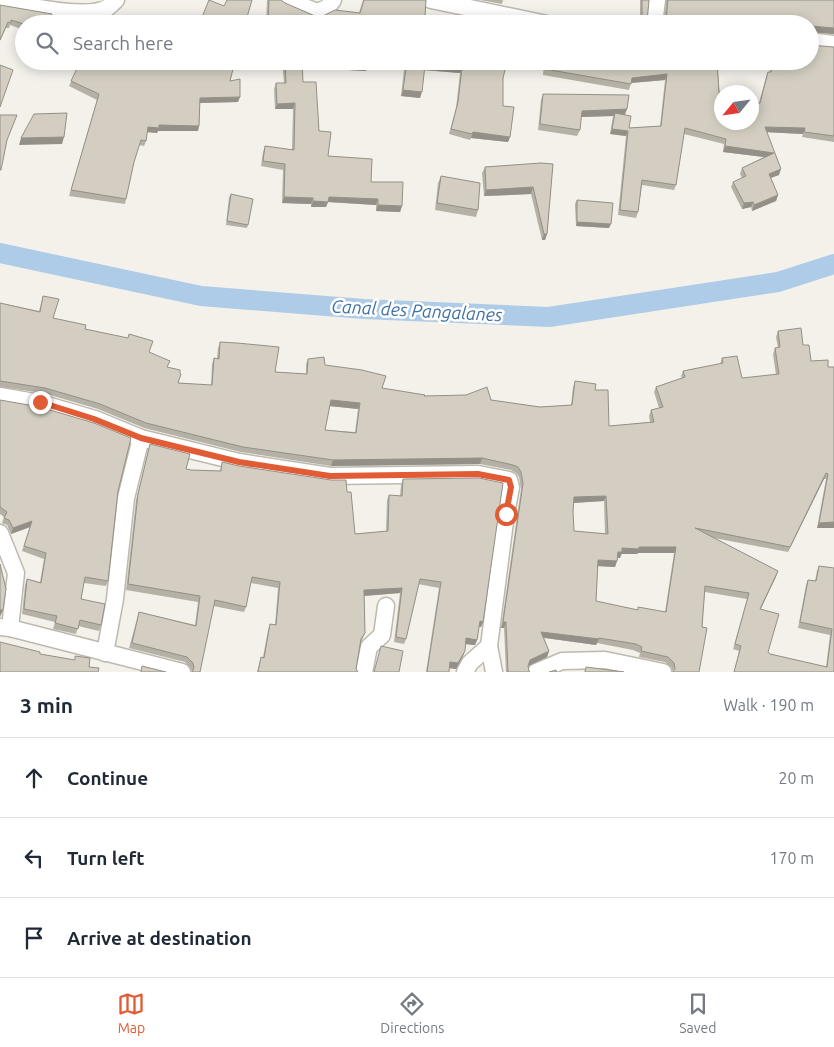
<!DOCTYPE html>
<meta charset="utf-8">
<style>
body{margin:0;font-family:Ubuntu,sans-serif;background:#f2f2f3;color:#1f2937}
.compass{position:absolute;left:714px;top:85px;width:45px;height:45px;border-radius:50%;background:#fff;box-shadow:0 2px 12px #0003;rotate:241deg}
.stop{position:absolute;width:15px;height:15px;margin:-11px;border:4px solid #e15b34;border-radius:50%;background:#fff}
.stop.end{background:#e15b34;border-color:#fff;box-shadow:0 1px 5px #0008}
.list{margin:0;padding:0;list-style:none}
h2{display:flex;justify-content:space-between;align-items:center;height:65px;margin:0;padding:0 20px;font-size:21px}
h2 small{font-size:16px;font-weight:400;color:#747a83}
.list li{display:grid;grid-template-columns:32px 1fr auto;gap:15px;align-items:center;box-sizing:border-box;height:80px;padding:0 20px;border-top:1px solid #e0e1e3}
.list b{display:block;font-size:19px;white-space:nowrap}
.list em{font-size:16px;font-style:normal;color:#747a83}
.icon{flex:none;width:28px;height:28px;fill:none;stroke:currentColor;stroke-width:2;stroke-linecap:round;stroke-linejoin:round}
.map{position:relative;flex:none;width:834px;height:672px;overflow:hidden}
.search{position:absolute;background:#fff;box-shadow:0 2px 12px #0003;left:15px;right:15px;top:15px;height:55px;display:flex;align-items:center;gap:12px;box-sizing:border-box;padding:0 18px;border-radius:28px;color:#747a83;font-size:19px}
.sheet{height:305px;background:#fff}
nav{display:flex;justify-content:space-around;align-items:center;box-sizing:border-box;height:70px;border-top:1px solid #e0e1e3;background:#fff;font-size:14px;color:#747a83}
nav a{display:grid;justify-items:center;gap:2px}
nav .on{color:#e15b34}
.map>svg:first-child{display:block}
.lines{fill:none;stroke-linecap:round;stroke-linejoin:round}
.canal{stroke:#aecce8;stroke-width:20}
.minor-casing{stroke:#beb9ae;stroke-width:19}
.minor{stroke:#fff;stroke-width:16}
.wall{fill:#b5b1a6;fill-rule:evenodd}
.shaded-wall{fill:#949087}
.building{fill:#d3cec1;stroke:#949087;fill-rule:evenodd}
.route{stroke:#e15b34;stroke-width:6}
.labels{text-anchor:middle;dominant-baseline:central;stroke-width:5;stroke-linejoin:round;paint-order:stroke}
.water-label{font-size:18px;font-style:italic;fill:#3e72a6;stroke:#fff}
</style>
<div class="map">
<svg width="834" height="672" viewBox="0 0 834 672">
<rect width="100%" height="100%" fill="#f3f1ea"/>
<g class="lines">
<!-- canal -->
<polyline class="canal" points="0,253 201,296 364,309 549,317 778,282 834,264"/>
<defs>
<g id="minor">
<polyline points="287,0 317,12 327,8 333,0"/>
<polyline points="431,0 547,24"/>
<path d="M0 1C25 5 86 20 107 8 110 6 113 2 116 0"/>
<polyline points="654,24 657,0"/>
<polyline points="810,41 834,44"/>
<polyline points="0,396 40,403 95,419 141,438 239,462 330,476 478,474 509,480 511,487 506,514 489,646 470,663 465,672"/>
<polyline points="0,533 16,573 10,628"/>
<polyline points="0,627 10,628 182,672"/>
<polyline points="489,646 494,672"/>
<polyline points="105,653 115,599 126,498 141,438"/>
<polyline points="364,672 369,647 382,635 386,606"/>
<polyline points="536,672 562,661 605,660 663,672"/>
</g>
</defs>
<!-- minor casing -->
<use href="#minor" class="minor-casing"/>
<!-- minor -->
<use href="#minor" class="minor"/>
</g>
<!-- wall -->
<g class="wall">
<polygon points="267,0 281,0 285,3 315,16 359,13 363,0 426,0 425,16 507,24 266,24"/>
<polygon points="480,0 503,0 502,4"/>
<polygon points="640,0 649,0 647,22 648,24 640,24"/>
<polygon points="666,0 834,0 834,34 810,32 810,24 664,24"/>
<polygon points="0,5 24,24 24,30 10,25 9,28 6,28 0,41"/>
<polygon points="834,47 834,142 802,137 803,134 767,132 779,175 771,178 778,195 776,201 752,211 751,207 742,209 731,187 733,182 742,178 740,174 742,168 764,157 723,152 724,144 684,134 676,185 674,190 642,185 638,212 636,218 618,215 626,136 610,134 613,116 581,117 580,130 577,136 538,130 541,100 543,94 627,109 625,115 629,128 660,126 665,80 631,83 629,90 543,75 544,61 717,61 722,122 754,108 756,103 759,103 766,77 768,72 770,72 771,61 810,61"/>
<polygon points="68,61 235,61 230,81 238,102 200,103 199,126 198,131 158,131 157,133 147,132 146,141 144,146 139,145 134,162 126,199 125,204 69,196 97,100 69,86 78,67"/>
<polygon points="282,61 302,61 303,82 319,131 328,156 371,182 402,206 400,212 376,211 376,205 328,202 326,207 311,207 311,204 282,203 283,170 261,166 263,152 265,146 292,150 293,109 275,109 274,89 276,83 284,83"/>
<polygon points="348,61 368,61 366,71 348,70"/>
<polygon points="405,61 520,61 517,70 505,68 503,78 503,106 510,137 508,142 471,138 470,140 449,134 456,108 460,73 424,70 420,98 401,96"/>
<polygon points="553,164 547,234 545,240 542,240 531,194 484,196 482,173 485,167"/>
<polygon points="441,176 478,210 476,217 435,210 438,183"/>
<polygon points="231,194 248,225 247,228 226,225 229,197"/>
<polygon points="577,200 609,228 576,226 575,204"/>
<path d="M43 296 53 318 85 329 149 352 167 367 178 383 211 385 212 364 214 358H217L218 348 220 342 275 372 306 374V364L308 359 382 388 424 396 491 400 540 407 571 405 573 387 575 381 595 390 609 426 650 422 649 416 651 410 659 408 654 392 656 387 682 378 681 376 683 371 720 364 722 358 742 378 776 375 773 354 775 348H778L776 337 778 331 803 345 811 361 828 360 834 528H817L826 479H824L788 552 714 538 778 571 761 609 768 652 770 654 826 667 830 635 798 628 806 585 808 580 815 581 817 571 819 566 834 568V672H734L739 651 733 649 747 599 705 592 702 627 672 672V668L665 662 639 657 640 653 633 650 597 643 596 645 544 638 549 651 547 657 528 666 529 671 530 672H506L504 628H501L521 489 519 477 516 473 511 470 480 464 331 466 241 452 144 428 98 409 43 393 0 387V303L39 311ZM330 406 358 409 355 432 325 430ZM604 501 605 534 574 531 573 512 574 503ZM638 553H674L665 612 638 607V610L596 601 598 566 615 567 618 558H620L622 554H637Z"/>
<polygon points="0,400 118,491 108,581 106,586 84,583 81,599 101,625 99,631 78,626 76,634 53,629 55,622 22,614 25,585 27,579 40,582 44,559 22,551 30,527 11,534 7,525 2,523 4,517 0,514"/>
<polygon points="150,444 186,469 191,470 220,471 222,462 347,492 355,534 386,531 387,500 389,495 400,496 401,485 403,479 483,622 481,627 479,627 477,640 475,645 466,644 463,656 456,669 449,668 449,672 426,672 439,588 418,584 406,639 404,644 394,642 400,593 364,596 365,633 361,643 356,669 358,672 257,672 261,657 263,657 268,630 270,624 275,625 278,588 251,583 246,607 244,612 213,606 200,672 192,672 191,669 185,662 129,648 139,612 195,625 198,602 126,590 136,500"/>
</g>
<!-- shaded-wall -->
<g class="shaded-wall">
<polygon points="810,26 834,28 834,34 810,32"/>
<polygon points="350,65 368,65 366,71 348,70"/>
<polygon points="425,65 462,67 460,73 423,70"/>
<polygon points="667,74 665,80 630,83 632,78"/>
<polygon points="403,90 422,92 420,98 401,96"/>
<polygon points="240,97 238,102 198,103 200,98"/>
<polygon points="295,103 293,109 275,109 277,104"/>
<polygon points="627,109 624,116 615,113 613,116 580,117 582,111"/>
<polygon points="159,125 199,126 198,131 158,131 157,133 146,132 148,127"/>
<polygon points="765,127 805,128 803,134 763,132"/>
<polygon points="612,129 628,131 626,136 610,134"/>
<polygon points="473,132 510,137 508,142 471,138"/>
<polygon points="64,137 62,144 19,145 21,138"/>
<polygon points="725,146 774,153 772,158 723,152"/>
<polygon points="781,169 779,175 767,179 769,174"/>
<polygon points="533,187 531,194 484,196 486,190"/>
<polygon points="778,195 776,201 752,211 754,205"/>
<polygon points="284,197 313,198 311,204 282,203"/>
<polygon points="329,197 378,199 376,205 328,202 326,207 311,207 313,201"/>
<polygon points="753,202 751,207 742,209 744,203"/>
<polygon points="378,205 402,206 400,212 376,211"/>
<polygon points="577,222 611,224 609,228 576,226"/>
<polygon points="544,234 547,234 545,240 542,240"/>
<polygon points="331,400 360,403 358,409 329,406"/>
<polygon points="482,458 480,464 331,466 333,460"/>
<polygon points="826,473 824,479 788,552 790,547"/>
<polygon points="606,496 604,501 572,503 574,497"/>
<polygon points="32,521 30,527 11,534 13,528"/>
<polygon points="834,522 834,528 817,528 819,523"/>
<polygon points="639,547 676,547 674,553 638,553 637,554 621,554 620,558 616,558 618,552 622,548"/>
<polygon points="598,560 617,561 615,567 596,566"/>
<polygon points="778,571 776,577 758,614 760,609"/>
<polygon points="402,588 400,593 362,596 364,590"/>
<polygon points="0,610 3,610 0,617"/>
<polygon points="480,621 483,622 481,627 478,627"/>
<polygon points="503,622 506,622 504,628 501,628"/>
<polygon points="541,632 599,639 596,645 539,637"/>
<polygon points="466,638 477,640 475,645 464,644"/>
<polygon points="465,651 463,656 456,669 448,668 450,662"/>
<polygon points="549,651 547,657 528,666 530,660"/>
</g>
<!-- building -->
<g class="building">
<polygon points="209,0 224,6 227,0 252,0 245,24 179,24 180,16 202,17"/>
<polygon points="269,0 281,0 285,3 315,16 323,16 335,10 360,13 364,0 426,0 425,16 499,22 507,24 268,24"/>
<polygon points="642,0 649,0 647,22 648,24 642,24"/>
<polygon points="668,0 834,0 834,28 810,26 810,24 664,24 666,20"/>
<polygon points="0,5 52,14 48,24 24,24 11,20 11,23 8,22 0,40"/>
<polygon points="84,19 96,24 81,24"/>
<polygon points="810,45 834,47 834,136 804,132 805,128 765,127 781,169 769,174 778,195 754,205 753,202 744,203 733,182 746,176 742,168 774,153 725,146 726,139 685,128 676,185 642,180 638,212 620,210 628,131 612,129 615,113 631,116 629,128 661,126 667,74 632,78 631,84 545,69 546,61 717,61 719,93 722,93 722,122 752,122 752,107 756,109 756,103 760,103 768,72 771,72 772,61 810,61"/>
<polygon points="80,61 235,61 230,81 240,79 240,97 200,98 199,126 159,125 159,128 148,127 146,141 141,140 134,162 126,199 71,190 99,94 71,81 80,62"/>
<polygon points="285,61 302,61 303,82 316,82 319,131 331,132 328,156 372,159 371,182 403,182 402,206 378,205 378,199 329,197 328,202 313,201 313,198 284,197 285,164 263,161 265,146 294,150 295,103 277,104 276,83 286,83"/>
<rect x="350" y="61" width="18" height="4"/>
<polygon points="407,61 520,61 519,64 507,62 503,78 503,106 514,107 510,137 473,132 472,134 451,129 458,102 462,67 425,65 422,92 403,90"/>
<polygon points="0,65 13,70 0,107"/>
<polygon points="543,94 629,95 627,109 582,111 580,130 540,124"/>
<polygon points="67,113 64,137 21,138 34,114"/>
<polygon points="0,115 17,115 7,140 1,170 0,170"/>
<polygon points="541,163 553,164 547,234 544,234 533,187 486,190 485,167"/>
<polygon points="441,176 480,183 478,210 437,203"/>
<polygon points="231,194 253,199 248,225 227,221"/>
<polygon points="577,200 613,203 611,224 577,222"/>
<path d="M43 296 59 299 53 318 86 325 85 329 128 338 129 334 153 341 149 352 170 361 167 367 180 370V373L181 374 178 383 212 385 214 358 219 359 220 342 237 343 279 347 275 372 307 374 308 359 324 357 325 365 362 370 386 376 382 388 425 395 424 396 466 395 487 387 491 400 540 407 572 405 575 381 596 384 595 390H608L609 426 654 422 651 410 663 407 656 387 685 377 683 371 723 363 722 358 737 356 742 378 779 374 775 348 780 347 778 331 801 328 803 345H809L811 361 828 360V367H834V522L819 523 828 474 826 473 790 547 695 528 778 571 760 609 779 614 768 652 770 654 827 667 832 629 800 622 808 580 816 581 819 566 834 568V672H734L741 646 735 644 749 593 705 586 702 627 707 628 699 672H673L675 669 674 663 668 657 641 651 642 647 636 644 599 638V639L541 632 549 651 530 660 528 666 529 671 530 672H508L506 622H503L523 483 521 472 518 467 513 465 482 458 333 460 243 447 146 423 100 404 45 388 0 381V303L40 312ZM331 400 360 403 356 433 325 430ZM606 496 608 534 574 531 573 512 574 497ZM639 547H676L666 612 638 607V610L596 601 598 560 617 561 618 552H622V548L639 549Z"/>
<polygon points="0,400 40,407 94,423 131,438 118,491 108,581 85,577 81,599 105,604 101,625 80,620 78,629 55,623 57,616 24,609 27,579 41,583 46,553 24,546 32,521 13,528 9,520 4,518 7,512 0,507"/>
<polygon points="150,444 190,454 186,469 191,470 221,471 222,462 239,466 331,480 346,480 347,492 351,492 355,534 388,531 389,495 402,496 403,479 479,478 503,483 483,622 480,621 477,640 466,638 465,651 458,663 450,662 449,672 427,672 441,582 420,579 406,639 396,637 402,588 364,590 365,633 361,639 356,669 358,672 258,672 261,657 264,658 270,624 276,625 280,582 252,577 246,607 215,600 200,672 192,672 194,668 193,663 187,657 132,643 139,612 196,626 200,596 128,584 138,494"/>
<polygon points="0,564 6,589 3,610 0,610"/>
<polygon points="0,642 40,652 40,654 75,660 75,656 90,658 89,667 99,668 98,672 0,672"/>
<polygon points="381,646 403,651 399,672 374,672"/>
<polygon points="142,666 166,672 141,672"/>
<polygon points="586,667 624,672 585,672"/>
<polygon points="556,670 557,672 549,672"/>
</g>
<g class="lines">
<!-- route -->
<polyline class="route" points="40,402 94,419 141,438 239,462 330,476 478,474 509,480 511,487 506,514"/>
</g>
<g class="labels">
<!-- water labels -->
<g class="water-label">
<text transform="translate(417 310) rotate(3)">Canal des Pangalanes</text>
</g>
</g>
</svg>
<svg class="compass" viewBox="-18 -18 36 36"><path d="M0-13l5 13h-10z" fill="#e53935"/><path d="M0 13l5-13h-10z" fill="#747a83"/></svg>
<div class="stop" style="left:506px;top:514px"></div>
<div class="stop end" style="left:40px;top:402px"></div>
<div class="search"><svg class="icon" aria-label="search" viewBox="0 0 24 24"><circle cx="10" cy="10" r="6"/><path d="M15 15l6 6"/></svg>Search here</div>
</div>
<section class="sheet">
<h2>3 min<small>Walk · 190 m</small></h2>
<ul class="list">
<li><svg class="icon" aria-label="ahead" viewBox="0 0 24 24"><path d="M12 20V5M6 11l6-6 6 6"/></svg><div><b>Continue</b></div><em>20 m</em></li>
<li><svg class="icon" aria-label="left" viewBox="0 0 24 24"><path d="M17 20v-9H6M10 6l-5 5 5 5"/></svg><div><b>Turn left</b></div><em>170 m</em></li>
<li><svg class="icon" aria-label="arrive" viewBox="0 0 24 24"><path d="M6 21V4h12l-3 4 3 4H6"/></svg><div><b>Arrive at destination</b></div></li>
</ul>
</section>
<nav>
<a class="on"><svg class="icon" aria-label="map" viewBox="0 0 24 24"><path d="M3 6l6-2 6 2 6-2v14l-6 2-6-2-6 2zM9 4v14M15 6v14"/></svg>Map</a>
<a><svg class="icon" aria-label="directions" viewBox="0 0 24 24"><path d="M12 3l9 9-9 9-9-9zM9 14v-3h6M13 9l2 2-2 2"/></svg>Directions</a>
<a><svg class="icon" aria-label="saved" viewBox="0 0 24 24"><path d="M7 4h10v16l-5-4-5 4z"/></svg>Saved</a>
</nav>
